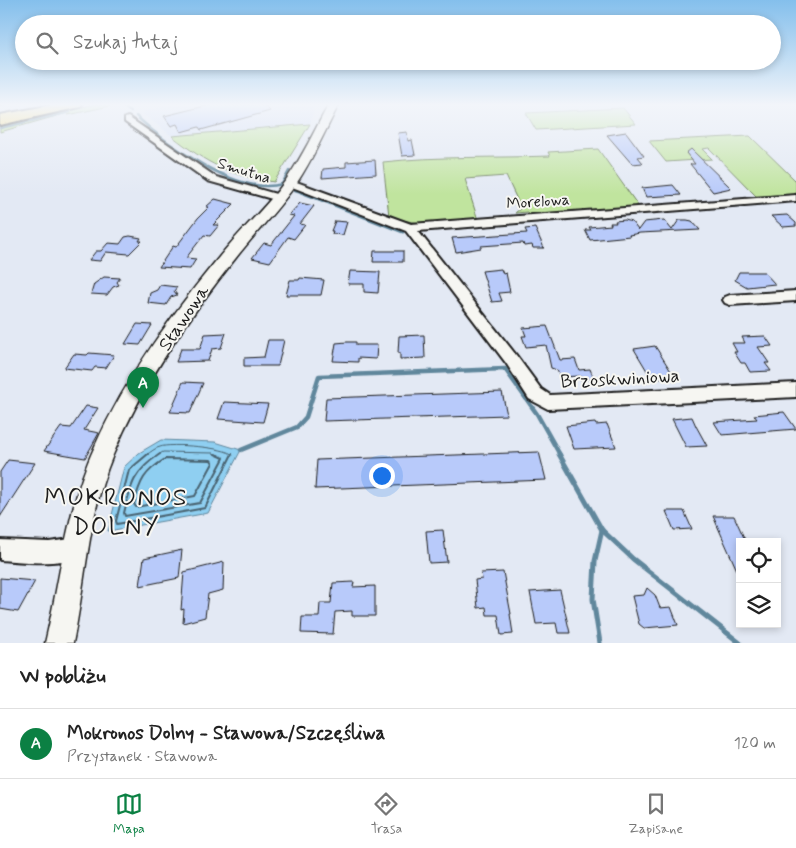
<!DOCTYPE html>
<html lang="pl">
<meta charset="utf-8">
<style>
body{margin:0;font-family:Mynerve,sans-serif;background:#f2f2f2;color:#222}
.controls{position:absolute;right:15px;bottom:15px;display:grid;overflow:hidden;border-radius:0px;box-shadow:0 2px 8px #0003}
.controls button{width:45px;height:45px;display:grid;place-items:center;padding:0;border:0;border-bottom:1px solid #e0e0e0;background:#fff;color:#222;font:25px sans-serif}
.you{position:absolute;left:381px;top:475px;width:18px;height:18px;margin:-12px;border:4px solid #fff;border-radius:50%;background:#1a73e8;box-shadow:0 0 0 8px #1a73e833}
.badge{display:grid;place-items:center;width:32px;height:32px;border-radius:50%;background:#0b8043;color:#fff;font-size:16px;font-weight:700}
.pin{position:absolute;translate:-50% -41px;filter:drop-shadow(0 1px 2px #0008)}
.pin::after{content:'';position:absolute;top:26px;width:18px;height:15px;background:inherit;clip-path:polygon(0 0,100% 0,50% 100%)}
.list{margin:0;padding:0;list-style:none}
h2{display:flex;justify-content:space-between;align-items:center;height:65px;margin:0;padding:0 20px;font-size:21px}
h2 small{font-size:16px;font-weight:400;color:#767676}
.list li{display:grid;grid-template-columns:32px 1fr auto;gap:15px;align-items:center;box-sizing:border-box;height:70px;padding:0 20px;border-top:1px solid #e0e0e0}
.list b{display:block;font-size:19px;white-space:nowrap}
.list p{margin:0;font-size:16px;white-space:nowrap;color:#767676}
.list em{font-size:16px;font-style:normal;color:#767676}
.icon{flex:none;width:28px;height:28px;fill:none;stroke:currentColor;stroke-width:2;stroke-linecap:round;stroke-linejoin:round}
.map{position:relative;flex:none;width:796px;height:643px;overflow:hidden}
.search{position:absolute;background:#fff;box-shadow:0 2px 8px #0003;left:15px;right:15px;top:15px;height:55px;display:flex;align-items:center;gap:12px;box-sizing:border-box;padding:0 18px;border-radius:28px;color:#767676;font-size:19px}
.sheet{height:135px;background:#fff}
nav{display:flex;justify-content:space-around;align-items:center;box-sizing:border-box;height:70px;border-top:1px solid #e0e0e0;background:#fff;font-size:14px;color:#767676}
nav a{display:grid;justify-items:center;gap:2px}
nav .on{color:#0b8043}
.map>svg:first-child{display:block}
.built{fill:#d6e0f6}
.green{fill:#c0e49e;stroke:#6e805d}
.water{fill:#8fcff1;stroke:#61879c}
.lines{fill:none;stroke-linecap:round;stroke-linejoin:round}
.shore-far1{stroke:#4a6471;stroke-width:1}
.shore{stroke:#4a6471;stroke-width:2}
.stream-far3{stroke:#61879c;stroke-width:2.5}
.stream-far2{stroke:#61879c;stroke-width:3}
.stream-far1{stroke:#61879c;stroke-width:4.5}
.stream{stroke:#61879c;stroke-width:5}
.building{fill:#b8cafa;stroke:#1c1c1c}
.minor-casing{stroke:#1c1c1c;stroke-width:4}
.tertiary-casing{stroke:#1c1c1c;stroke-width:3}
.motorway-casing{stroke:#1c1c1c;stroke-width:4}
.minor{fill:#f6f6f2;fill-rule:evenodd}
.tertiary{fill:#f6f6f2;fill-rule:evenodd}
.motorway{fill:#fce080;fill-rule:evenodd}
.labels{text-anchor:middle;dominant-baseline:central;stroke-width:4;stroke-linejoin:round;paint-order:stroke}
.far-street-label{font-size:16px;fill:#1c1c1c;stroke:#f6f6f2}
.street-label{font-size:19px;fill:#1c1c1c;stroke:#f6f6f2}
.near-quarter-label{font-size:25px;letter-spacing:1px;fill:#1c1c1c;stroke:#f6f6f2}
</style>
<div class="map">
<svg width="796" height="643" viewBox="0 0 796 643">
<rect width="100%" height="100%" fill="#e3e9f4"/>
<filter id="ink" filterUnits="userSpaceOnUse"><feTurbulence type="fractalNoise" baseFrequency=".02" numOctaves="2"/><feDisplacementMap in="SourceGraphic" scale="10" xChannelSelector="R" yChannelSelector="G"/><feConvolveMatrix kernelMatrix="1 2 1 2 8 2 1 2 1" color-interpolation-filters="sRGB"/></filter>
<g filter="url(#ink)">
<!-- built -->
<polygon class="built" points="175,104 315,104 310,124 172,136 143,114 145,111"/>
<!-- green -->
<g class="green">
<polygon points="96,104 119,104 68,115 67,113 0,132 0,125"/>
<polygon points="623,108 636,124 536,130 526,113"/>
<path d="M310 124 274 182C228 175 208 164 172 136Z"/>
<polygon points="750,136 796,181 796,194 756,196 709,148 702,149 712,159 666,162 649,141"/>
<path d="M598 149 639 207 530 215 527 212 515 213 521 208 506 176 465 179 478 220C448 222 418 227 389 216L383 162C438 156 494 158 550 156L548 152Z"/>
</g>
<!-- water -->
<polygon class="water" points="161,440 215,442 241,450 208,513 108,531 124,467 139,453"/>
<g class="lines">
<!-- shore-far1 -->
<g class="shore-far1">
<path d="M146 455C151 452 155 448 160 447 170 443 226 447 233 455"/>
<polyline points="158,455 163,452 213,453 219,455"/>
</g>
<!-- shore -->
<g class="shore">
<polyline points="148,454 129,470 116,521 117,524 205,508 232,454"/>
<path d="M160 454C134 471 131 484 124 513L125 516 200 503 224 458 215 454"/>
<path d="M165 459 211 460 213 463 195 496 136 507 134 504C140 481 144 472 165 459Z"/>
</g>
<!-- stream-far3 -->
<g class="stream-far3">
<polyline points="0,106 10,104"/>
<polyline points="122,106 131,112"/>
<path d="M136 116C166 144 239 197 282 184L289 171"/>
<polyline points="0,128 70,112"/>
<polyline points="295,190 305,193"/>
</g>
<!-- stream-far2 -->
<polyline class="stream-far2" points="301,192 403,232"/>
<!-- stream-far1 -->
<polyline class="stream-far1" points="241,450 297,427 306,417 319,376 505,369 537,414 560,455"/>
<!-- stream -->
<g class="stream">
<polyline points="559,454 602,530 633,559 740,643"/>
<polyline points="600,643 593,599 595,561 602,530"/>
</g>
</g>
<!-- building -->
<g class="building">
<polygon points="213,104 263,104 270,111 201,130 199,127 181,132 177,124 171,126 164,116"/>
<polygon points="407,132 408,141 412,140 415,155 402,156 398,133"/>
<polygon points="626,132 644,156 638,157 643,163 632,164 607,135"/>
<polygon points="691,149 731,188 713,192 690,164 695,164 686,153"/>
<polygon points="375,160 376,174 322,178 323,169 346,167 346,162"/>
<polygon points="673,185 681,195 646,197 642,188"/>
<polygon points="215,199 234,204 213,225 219,225 210,236 204,235 186,258 196,259 190,269 159,267 173,246 176,247 198,218 209,207 206,207"/>
<polygon points="300,203 314,206 300,224 305,225 294,239 288,237 270,262 252,258 264,243 271,245 294,216 289,215"/>
<polygon points="787,215 796,223 796,226 783,227 771,216"/>
<polygon points="625,220 632,222 638,230 644,222 664,220 672,230 679,220 687,220 692,221 700,230 640,233 629,235 630,236 590,240 585,230 591,230 589,227 611,225 610,223 616,223 615,221"/>
<polygon points="335,221 347,222 343,235 332,234 333,231 331,231"/>
<polygon points="535,228 544,248 533,248 532,245 524,246 523,243 481,246 481,248 456,252 452,238 527,233 525,229"/>
<polygon points="130,236 141,238 139,241 142,241 129,254 106,252 100,261 89,260 96,251 101,251 108,243 120,244 125,237"/>
<polygon points="374,251 403,251 403,262 373,262"/>
<polygon points="501,269 503,274 506,273 510,292 499,293 502,301 492,302 482,271"/>
<polygon points="350,271 380,272 378,293 364,292 364,284 348,284"/>
<polygon points="739,272 764,272 775,284 747,287 735,280"/>
<polygon points="104,277 120,278 117,282 119,285 113,287 107,295 91,294 94,284"/>
<polygon points="300,278 324,280 321,295 286,295 290,280 299,280"/>
<polygon points="160,285 177,287 174,291 177,295 171,297 166,305 148,303 150,293 157,290"/>
<polygon points="137,324 152,325 140,345 125,344"/>
<polygon points="547,326 560,360 575,359 579,370 590,369 594,379 581,380 580,376 560,377 557,370 551,368 546,345 526,347 522,336 526,336 523,328"/>
<polygon points="226,333 221,348 212,349 208,361 176,362 181,349 200,349 205,334"/>
<polygon points="424,335 425,358 400,359 400,353 398,353 399,336"/>
<polygon points="765,336 772,346 758,347 769,363 765,363 771,371 750,372 745,363 741,363 734,352 737,352 732,343 745,343 742,337"/>
<polygon points="268,340 284,340 278,366 244,366 244,358 264,357"/>
<polygon points="347,342 356,342 356,345 377,345 376,359 358,358 358,362 333,361 336,343"/>
<polygon points="655,346 674,376 652,379 634,349"/>
<polygon points="89,353 114,355 106,368 95,367 92,371 64,368 74,354 87,355"/>
<polygon points="183,382 203,383 190,413 170,412"/>
<polygon points="502,392 507,415 324,421 326,398"/>
<polygon points="224,402 268,404 263,422 218,419"/>
<polygon points="86,406 98,408 84,430 99,433 85,458 44,451 61,427 71,428"/>
<polygon points="784,412 796,429 722,435 714,422 757,419 754,415"/>
<polygon points="692,417 696,426 707,446 686,447 672,419"/>
<polygon points="595,423 596,425 607,424 616,447 574,449 566,426"/>
<polygon points="539,452 546,480 315,489 317,460"/>
<polygon points="8,460 35,463 0,517 0,472"/>
<polygon points="666,511 684,511 692,529 674,530"/>
<polygon points="713,516 734,516 746,542 740,542 740,577"/>
<polygon points="443,530 447,562 429,563 426,531"/>
<polygon points="182,550 179,578 140,586 144,558"/>
<polygon points="224,562 223,590 208,594 205,617 183,623 184,609 181,610 184,572"/>
<polygon points="503,572 511,614 510,614 513,634 501,635 498,615 487,615 486,607 478,608 475,580 482,579 481,573"/>
<polygon points="0,578 35,581 18,612 0,609"/>
<polygon points="354,582 353,587 375,586 375,616 352,616 352,611 335,612 333,634 301,633 302,617 319,617 320,603 331,603 333,583"/>
<polygon points="647,588 655,595 660,608 671,607 678,625 644,628 639,624 632,596 644,595"/>
<polygon points="560,590 570,633 558,633 556,623 536,624 530,592"/>
</g>
<g class="lines">
<defs>
<g id="minor">
<polygon points="128,117 216,177 283,196 284,198 279,201 208,181 125,122 125,118"/>
<polygon points="291,180 411,224 796,195 796,201 418,231 516,355 541,389 550,395 796,383 796,397 548,409 529,399 506,363 406,231 287,185 286,183"/>
<polygon points="796,291 796,301 730,305 725,303 723,300 725,297 730,295"/>
<path d="M78 538 85 541 88 548 85 555C58 566 28 562 0 560V540L49 542Z"/>
</g>
<path id="tertiary" d="M329 104H339C325 131 313 159 296 184 279 209 258 230 239 254 190 315 143 383 113 455 88 514 86 581 73 643H45C61 577 66 508 95 446 127 375 175 310 224 251 244 227 268 205 286 180 303 156 315 129 329 104Z"/>
<polygon id="motorway" points="56,104 82,104 80,107 0,125 0,115"/>
</defs>
<!-- minor casing -->
<use href="#minor" class="minor-casing"/>
<!-- tertiary casing -->
<use href="#tertiary" class="tertiary-casing"/>
<!-- motorway casing -->
<use href="#motorway" class="motorway-casing"/>
<!-- minor -->
<use href="#minor" class="minor"/>
<!-- tertiary -->
<use href="#tertiary" class="tertiary"/>
<!-- motorway -->
<use href="#motorway" class="motorway"/>
</g>
</g>
<!-- sky -->
<linearGradient id="sky" x2="0" y2="1"><stop stop-color="#84bfec"/><stop offset="0.54" stop-color="#f2f5fa"/><stop offset="1" stop-color="#f2f5fa" stop-opacity="0"/></linearGradient>
<rect width="796" height="194" fill="url(#sky)"/>
<g class="labels">
<!-- far-street labels -->
<g class="far-street-label">
<text transform="translate(244 171) rotate(17)">Smutna</text>
<text transform="translate(538 202) rotate(-4)">Morelowa</text>
</g>
<!-- street labels -->
<g class="street-label">
<text transform="translate(184 318) rotate(-56)">Stawowa</text>
<text transform="translate(620 379) rotate(-3)">Brzoskwiniowa</text>
</g>
<!-- near-quarter labels -->
<g class="near-quarter-label">
<text x="116" y="498">MOKRONOS<tspan x="116" dy="29">DOLNY</tspan></text>
</g>
</g>
</svg>
<div class="controls">
<button><svg class="icon" aria-label="locate" viewBox="0 0 24 24"><circle cx="12" cy="12" r="6"/><path d="M12 2v4M12 18v4M2 12h4M18 12h4"/></svg></button>
<button><svg class="icon" aria-label="layers" viewBox="0 0 24 24"><path d="M12 4l9 5-9 5-9-5zM3 14l9 5 9-5"/></svg></button>
</div>
<div class="you"></div>
<div class="pin badge" style="left:143px;top:408px">A</div>
<div class="search"><svg class="icon" aria-label="search" viewBox="0 0 24 24"><circle cx="10" cy="10" r="6"/><path d="M15 15l6 6"/></svg>Szukaj tutaj</div>
</div>
<section class="sheet">
<h2>W pobliżu<small></small></h2>
<ul class="list">
<li><span class="badge">A</span><div><b>Mokronos Dolny - Stawowa/Szczęśliwa</b><p>Przystanek · Stawowa</p></div><em>120 m</em></li>
</ul>
</section>
<nav>
<a class="on"><svg class="icon" aria-label="map" viewBox="0 0 24 24"><path d="M3 6l6-2 6 2 6-2v14l-6 2-6-2-6 2zM9 4v14M15 6v14"/></svg>Mapa</a>
<a><svg class="icon" aria-label="directions" viewBox="0 0 24 24"><path d="M12 3l9 9-9 9-9-9zM9 14v-3h6M13 9l2 2-2 2"/></svg>Trasa</a>
<a><svg class="icon" aria-label="saved" viewBox="0 0 24 24"><path d="M7 4h10v16l-5-4-5 4z"/></svg>Zapisane</a>
</nav>
